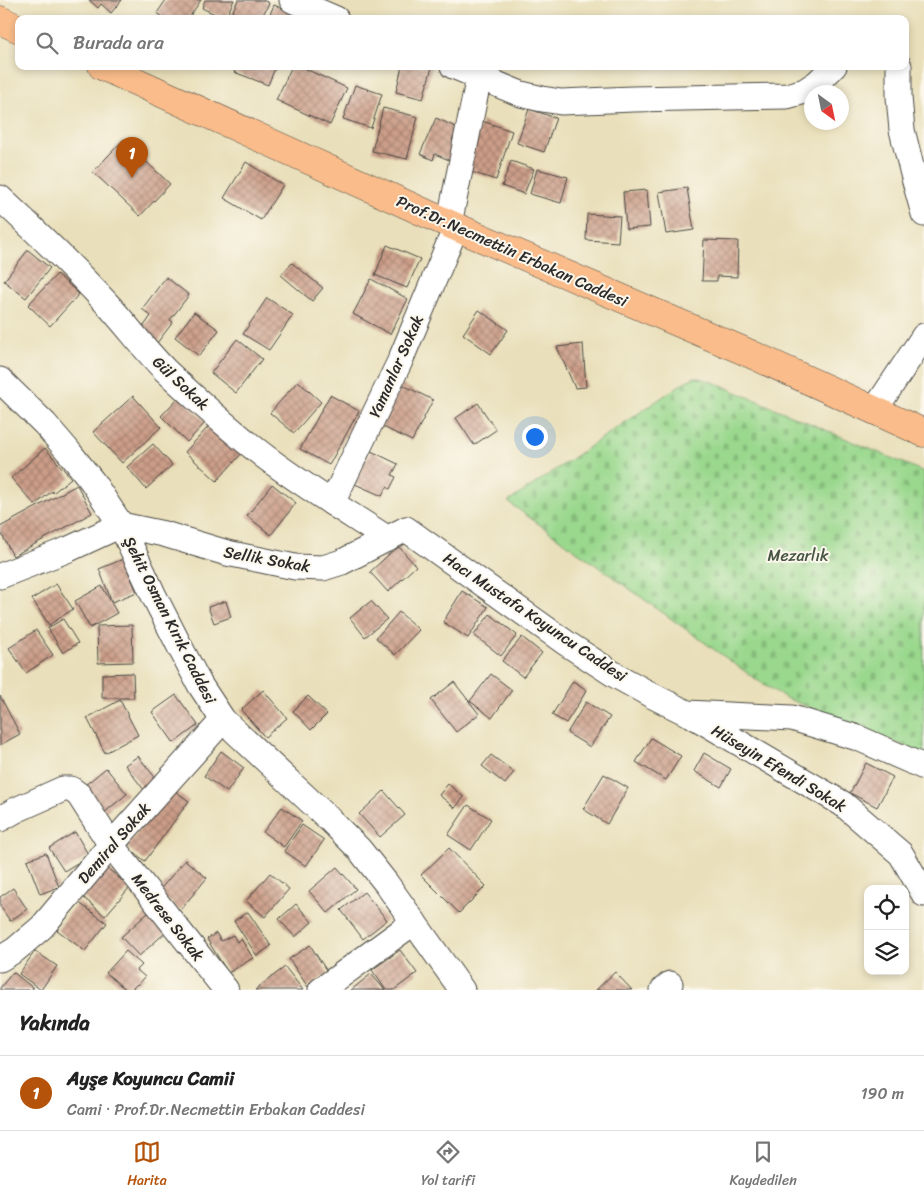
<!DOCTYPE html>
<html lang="tr">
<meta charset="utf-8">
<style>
body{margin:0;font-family:Sriracha,sans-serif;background:#f2f2f2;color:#222}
.controls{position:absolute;right:15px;bottom:15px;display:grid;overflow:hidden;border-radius:10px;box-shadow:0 2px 8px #0003}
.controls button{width:45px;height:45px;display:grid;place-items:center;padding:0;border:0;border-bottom:1px solid #e0e0e0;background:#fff;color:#222;font:25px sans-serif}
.compass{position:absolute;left:804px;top:85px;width:45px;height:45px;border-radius:50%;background:#fff;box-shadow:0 2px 8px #0003;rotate:147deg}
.you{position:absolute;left:534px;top:436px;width:18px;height:18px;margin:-12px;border:4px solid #fff;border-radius:50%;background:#1a73e8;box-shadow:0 0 0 8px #1a73e833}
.badge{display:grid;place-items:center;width:32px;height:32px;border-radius:50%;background:#b45309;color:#fff;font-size:16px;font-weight:700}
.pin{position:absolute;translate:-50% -41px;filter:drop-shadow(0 1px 2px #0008)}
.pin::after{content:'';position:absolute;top:26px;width:18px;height:15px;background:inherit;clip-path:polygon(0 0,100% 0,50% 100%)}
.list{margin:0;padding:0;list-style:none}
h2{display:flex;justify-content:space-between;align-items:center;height:65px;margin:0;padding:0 20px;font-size:21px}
h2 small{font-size:16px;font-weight:400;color:#767676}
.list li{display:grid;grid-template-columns:32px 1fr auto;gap:15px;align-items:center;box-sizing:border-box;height:75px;padding:0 20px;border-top:1px solid #e0e0e0}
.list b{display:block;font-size:19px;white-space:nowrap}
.list p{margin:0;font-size:16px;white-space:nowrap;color:#767676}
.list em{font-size:16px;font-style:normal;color:#767676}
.icon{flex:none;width:28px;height:28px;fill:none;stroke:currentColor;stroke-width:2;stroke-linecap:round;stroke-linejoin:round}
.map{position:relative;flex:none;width:924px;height:990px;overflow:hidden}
.search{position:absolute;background:#fff;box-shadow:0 2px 8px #0003;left:15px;right:15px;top:15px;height:55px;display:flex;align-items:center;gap:12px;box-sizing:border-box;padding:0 18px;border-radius:10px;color:#767676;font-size:19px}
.sheet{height:140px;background:#fff}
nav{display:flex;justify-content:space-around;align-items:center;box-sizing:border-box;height:70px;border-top:1px solid #e0e0e0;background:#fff;font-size:14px;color:#767676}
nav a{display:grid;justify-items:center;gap:2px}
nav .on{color:#b45309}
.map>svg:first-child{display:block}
.cemetery{fill:url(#cemetery-stones);stroke:#62825c}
.building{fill:url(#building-cross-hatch)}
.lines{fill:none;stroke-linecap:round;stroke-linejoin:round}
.minor-casing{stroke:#484640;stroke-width:27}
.major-casing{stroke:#484640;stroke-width:29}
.minor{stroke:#fff;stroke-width:25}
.major{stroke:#f9bc8a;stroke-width:28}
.labels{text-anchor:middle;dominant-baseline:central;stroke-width:4;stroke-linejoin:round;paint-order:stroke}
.street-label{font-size:16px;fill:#2b2b2b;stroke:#fbf7ec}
.park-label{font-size:16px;fill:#475644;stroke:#fbf7ec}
</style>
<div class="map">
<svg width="924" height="990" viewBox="0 0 924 990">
<defs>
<pattern id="cemetery-stones" width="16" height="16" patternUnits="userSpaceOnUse" patternTransform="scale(1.25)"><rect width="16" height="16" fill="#9ad88d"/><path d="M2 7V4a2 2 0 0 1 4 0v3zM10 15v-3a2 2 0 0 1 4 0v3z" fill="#85ba7a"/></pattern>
<pattern id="building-cross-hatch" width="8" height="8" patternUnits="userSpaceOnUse" patternTransform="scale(1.25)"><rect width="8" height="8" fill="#cc9e89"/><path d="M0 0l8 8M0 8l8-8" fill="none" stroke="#a68170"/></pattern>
</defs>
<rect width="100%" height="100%" fill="#fbf7ec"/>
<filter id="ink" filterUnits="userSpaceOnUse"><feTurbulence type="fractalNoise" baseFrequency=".02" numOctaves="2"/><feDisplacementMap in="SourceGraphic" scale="10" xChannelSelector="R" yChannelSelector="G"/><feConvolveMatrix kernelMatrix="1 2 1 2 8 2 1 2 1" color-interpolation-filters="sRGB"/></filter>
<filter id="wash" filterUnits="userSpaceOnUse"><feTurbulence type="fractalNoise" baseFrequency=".0096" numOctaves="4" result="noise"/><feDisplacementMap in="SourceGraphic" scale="20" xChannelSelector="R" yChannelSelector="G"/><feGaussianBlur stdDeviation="1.12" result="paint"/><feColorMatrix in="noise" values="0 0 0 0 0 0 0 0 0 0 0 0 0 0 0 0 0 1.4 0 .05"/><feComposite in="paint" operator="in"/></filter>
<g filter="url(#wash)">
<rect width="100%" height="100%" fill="#e9dfba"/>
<!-- cemetery -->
<polygon class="cemetery" points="695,377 713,382 924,472 924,754 786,698 757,680 508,502 686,381"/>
<g id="blocks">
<!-- building -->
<g class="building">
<polygon points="89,0 122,0 111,13 101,4 98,8"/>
<polygon points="166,0 201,0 188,19 166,19 157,13"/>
<polygon points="205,0 234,0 225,19 202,8"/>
<polygon points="238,0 263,0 269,3 261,19 229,19"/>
<polygon points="274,5 299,15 298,19 268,19"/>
<polygon points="236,66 276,66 268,85 234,72"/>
<polygon points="292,66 299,66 347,88 330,125 276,100"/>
<polygon points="402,66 432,67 423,99 396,92"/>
<polygon points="355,85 382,94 371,128 343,119"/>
<polygon points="383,108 418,117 407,159 372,151"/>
<polygon points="529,109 556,118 544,152 517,143"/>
<polygon points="436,118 458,128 452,140 457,142 449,160 435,154 433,160 420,154"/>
<polygon points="482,121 512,131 496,180 465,170"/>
<polygon points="123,140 170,184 140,216 93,172"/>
<polygon points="511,161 534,169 524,194 502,186"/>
<polygon points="246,162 283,185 261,220 224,198"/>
<polygon points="537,169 568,177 561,203 530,194"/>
<polygon points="687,188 694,230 666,234 659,192"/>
<polygon points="647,190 650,227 626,229 623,192"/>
<polygon points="587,214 620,216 618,242 586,240"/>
<polygon points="704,240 738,241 737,277 717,276 717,281 702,281"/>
<polygon points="387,245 420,259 407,288 375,275"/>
<polygon points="28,250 50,268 26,298 4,281"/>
<polygon points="292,263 323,288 312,301 281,275"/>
<polygon points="57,274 79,294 50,326 28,305"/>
<polygon points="166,277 189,295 170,320 173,322 157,343 141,330 151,316 142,309"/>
<polygon points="371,279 408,299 390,334 353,314"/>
<polygon points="267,298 293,315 269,350 243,334"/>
<polygon points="479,310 508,330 491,354 463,334"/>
<polygon points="194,312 219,330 199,356 175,337"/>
<polygon points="237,339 262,359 236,393 211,373"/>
<polygon points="583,344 586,387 575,388 557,347"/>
<polygon points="298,381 321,402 294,433 270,413"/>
<polygon points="401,384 433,400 412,441 381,426"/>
<polygon points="330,395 359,411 329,465 300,449"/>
<polygon points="133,396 161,427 122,463 93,432"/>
<polygon points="180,396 206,422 187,442 161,416"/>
<polygon points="478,403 496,430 474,445 456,418"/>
<polygon points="211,424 242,453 217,481 185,452"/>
<polygon points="153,444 172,465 146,489 127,467"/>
<polygon points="45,448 71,478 53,493 52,491 35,505 11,478"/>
<polygon points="371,451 398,464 392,475 396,477 390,489 387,487 382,496 355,484"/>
<polygon points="272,484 296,503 271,535 247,516"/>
<polygon points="77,485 92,513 13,556 0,531 0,527"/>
<polygon points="398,546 416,566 388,592 370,572"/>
<polygon points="123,559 137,592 112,602 99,569"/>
<polygon points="56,584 73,609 49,625 32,599"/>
<polygon points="102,586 117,613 90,628 75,601"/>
<polygon points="462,591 488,607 468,638 443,622"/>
<polygon points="226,601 231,617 214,623 208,607"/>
<polygon points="371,601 387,619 365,637 350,618"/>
<polygon points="399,612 419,630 395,655 376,638"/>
<polygon points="490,614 517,635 501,656 474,635"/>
<polygon points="63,619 78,643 63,653 48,628"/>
<polygon points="132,625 133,662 98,663 97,626"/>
<polygon points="36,630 53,655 26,673 9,648"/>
<polygon points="522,637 542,653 523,677 502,661"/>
<polygon points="133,673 134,698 102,698 102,674"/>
<polygon points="491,674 512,690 492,718 470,701"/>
<polygon points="573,681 587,690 566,723 552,715"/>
<polygon points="454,682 479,714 456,732 431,700"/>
<polygon points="263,690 287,718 265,737 241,710"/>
<polygon points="176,695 198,725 174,743 152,712"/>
<polygon points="0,696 20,734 0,745"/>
<polygon points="308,696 327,714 311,730 293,711"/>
<polygon points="120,700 138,735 105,753 87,718"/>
<polygon points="586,702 610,717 590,747 567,733"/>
<polygon points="651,738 681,756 666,780 636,762"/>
<polygon points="221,751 244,768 227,792 204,776"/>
<polygon points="704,753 731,769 721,787 694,771"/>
<polygon points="491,755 514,772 505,784 482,766"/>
<polygon points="138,756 157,780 144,790 125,765"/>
<polygon points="866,763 893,777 877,807 850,793"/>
<polygon points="106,768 127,794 105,812 84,786"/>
<polygon points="604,774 628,788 607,824 583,809"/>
<polygon points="448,784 464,797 455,808 439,795"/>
<polygon points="171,788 189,801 145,861 127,847"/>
<polygon points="384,791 405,815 380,837 359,814"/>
<polygon points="468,805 491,819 471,850 448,835"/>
<polygon points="282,807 302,821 284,847 263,832"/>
<polygon points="302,825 324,840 306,866 284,851"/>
<polygon points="75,832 89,856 64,871 49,848"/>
<polygon points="449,848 486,886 459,913 421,875"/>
<polygon points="46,853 59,887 40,894 27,860"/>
<polygon points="185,860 207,878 180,910 158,892"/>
<polygon points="337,867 356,889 328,913 309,891"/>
<polygon points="107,868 130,887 105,916 83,897"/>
<polygon points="270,873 289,889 265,917 246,901"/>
<polygon points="13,888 27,909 10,921 0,906 0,897"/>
<polygon points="364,892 387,920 363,939 341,910"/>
<polygon points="78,902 107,923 85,951 57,930"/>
<polygon points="296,904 312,922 295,937 279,919"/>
<polygon points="149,912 166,932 139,956 121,937"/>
<polygon points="248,912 271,946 257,956 234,921"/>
<polygon points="216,933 221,941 233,935 237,942 241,939 253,958 228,973 207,939"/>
<polygon points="310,945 328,973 308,987 289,959"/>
<polygon points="400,950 417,973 394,990 386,990 372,970"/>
<polygon points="35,951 57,966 41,990 19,974"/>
<polygon points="126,951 142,965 137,970 145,977 138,985 137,984 131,990 126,990 106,973"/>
<polygon points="285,967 303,990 255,990 261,985"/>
<polygon points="13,972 33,988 32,990 0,990 0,988"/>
<polygon points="615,972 632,990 596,990"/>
<polygon points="371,974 385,990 351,990"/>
</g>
</g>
</g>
<g filter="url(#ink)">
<use href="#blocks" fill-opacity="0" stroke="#484640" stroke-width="1"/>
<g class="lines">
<defs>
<g id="minor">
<polyline points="292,0 336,19"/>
<polyline points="453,66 521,94 542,99 561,102 633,99 787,96 805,91 817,83 834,66"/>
<polyline points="899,66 899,97 902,130 914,178 924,214"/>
<path d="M0 198C38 233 75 269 110 307 129 328 145 350 165 370 198 401 232 432 268 459 307 488 348 513 388 539"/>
<polyline points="449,224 479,77"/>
<polyline points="0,380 45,424 69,452 92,481 121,525 154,596 180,647 200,685 223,720 328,818 359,849 386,883 462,990"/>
<polyline points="874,411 924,336"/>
<polyline points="332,503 400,361 456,227"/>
<polyline points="0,576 69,549 121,525 164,534 227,553 266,561 295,567 323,568 342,562 406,529 566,643 615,675 653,696 687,713 792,718 858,738 924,767"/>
<polyline points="692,715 843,804 901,854 924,894"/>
<polyline points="0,819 16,810 63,789 71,789 79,795 111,845 226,990"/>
<polyline points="0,959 15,950 42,927 111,845 223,720"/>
<polyline points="321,990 414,922"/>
<polyline points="663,990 670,984"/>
</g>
<g id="major">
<polyline points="0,20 19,29"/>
<polyline points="102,66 456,227 744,351 924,433"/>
</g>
</defs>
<!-- minor casing -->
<use href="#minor" class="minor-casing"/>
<!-- major casing -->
<use href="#major" class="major-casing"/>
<!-- minor -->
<use href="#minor" class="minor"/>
<!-- major -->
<use href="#major" class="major"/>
</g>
</g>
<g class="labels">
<!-- street labels -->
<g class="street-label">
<text transform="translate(512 251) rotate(24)">Prof.Dr.Necmettin Erbakan Caddesi</text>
<text transform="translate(396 366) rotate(-66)">Yamanlar Sokak</text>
<text transform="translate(181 383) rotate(43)">Gül Sokak</text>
<text transform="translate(267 559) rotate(10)">Sellik Sokak</text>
<text transform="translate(535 617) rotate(34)">Hacı Mustafa Koyuncu Caddesi</text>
<text transform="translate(170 620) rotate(63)">Şehit Osman Kırık Caddesi</text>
<text transform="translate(779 768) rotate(31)">Hüseyin Efendi Sokak</text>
<text transform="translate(114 843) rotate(-49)">Demiral Sokak</text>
<text transform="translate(168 917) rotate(52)">Medrese Sokak</text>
</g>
<!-- park labels -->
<g class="park-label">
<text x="798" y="555">Mezarlık</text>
</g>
</g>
</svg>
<div class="controls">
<button><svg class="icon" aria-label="locate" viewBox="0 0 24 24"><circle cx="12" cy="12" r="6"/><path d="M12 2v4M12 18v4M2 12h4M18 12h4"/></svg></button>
<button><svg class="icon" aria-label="layers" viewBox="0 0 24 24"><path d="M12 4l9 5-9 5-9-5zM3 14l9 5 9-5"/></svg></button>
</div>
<svg class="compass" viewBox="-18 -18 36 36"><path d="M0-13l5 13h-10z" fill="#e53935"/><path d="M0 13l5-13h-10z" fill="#767676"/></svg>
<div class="you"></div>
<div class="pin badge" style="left:132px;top:178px">1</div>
<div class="search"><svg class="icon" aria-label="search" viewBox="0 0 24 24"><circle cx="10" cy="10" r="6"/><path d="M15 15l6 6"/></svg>Burada ara</div>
</div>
<section class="sheet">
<h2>Yakında<small></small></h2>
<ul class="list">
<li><span class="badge">1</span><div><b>Ayşe Koyuncu Camii</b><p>Cami · Prof.Dr.Necmettin Erbakan Caddesi</p></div><em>190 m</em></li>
</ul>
</section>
<nav>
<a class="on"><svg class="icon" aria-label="map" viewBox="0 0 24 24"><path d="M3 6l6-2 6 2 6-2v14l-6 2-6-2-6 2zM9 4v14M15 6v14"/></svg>Harita</a>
<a><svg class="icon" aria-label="directions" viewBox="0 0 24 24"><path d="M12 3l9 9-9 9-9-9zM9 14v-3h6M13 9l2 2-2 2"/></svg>Yol tarifi</a>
<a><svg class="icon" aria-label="saved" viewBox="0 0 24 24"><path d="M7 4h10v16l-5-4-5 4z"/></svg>Kaydedilen</a>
</nav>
